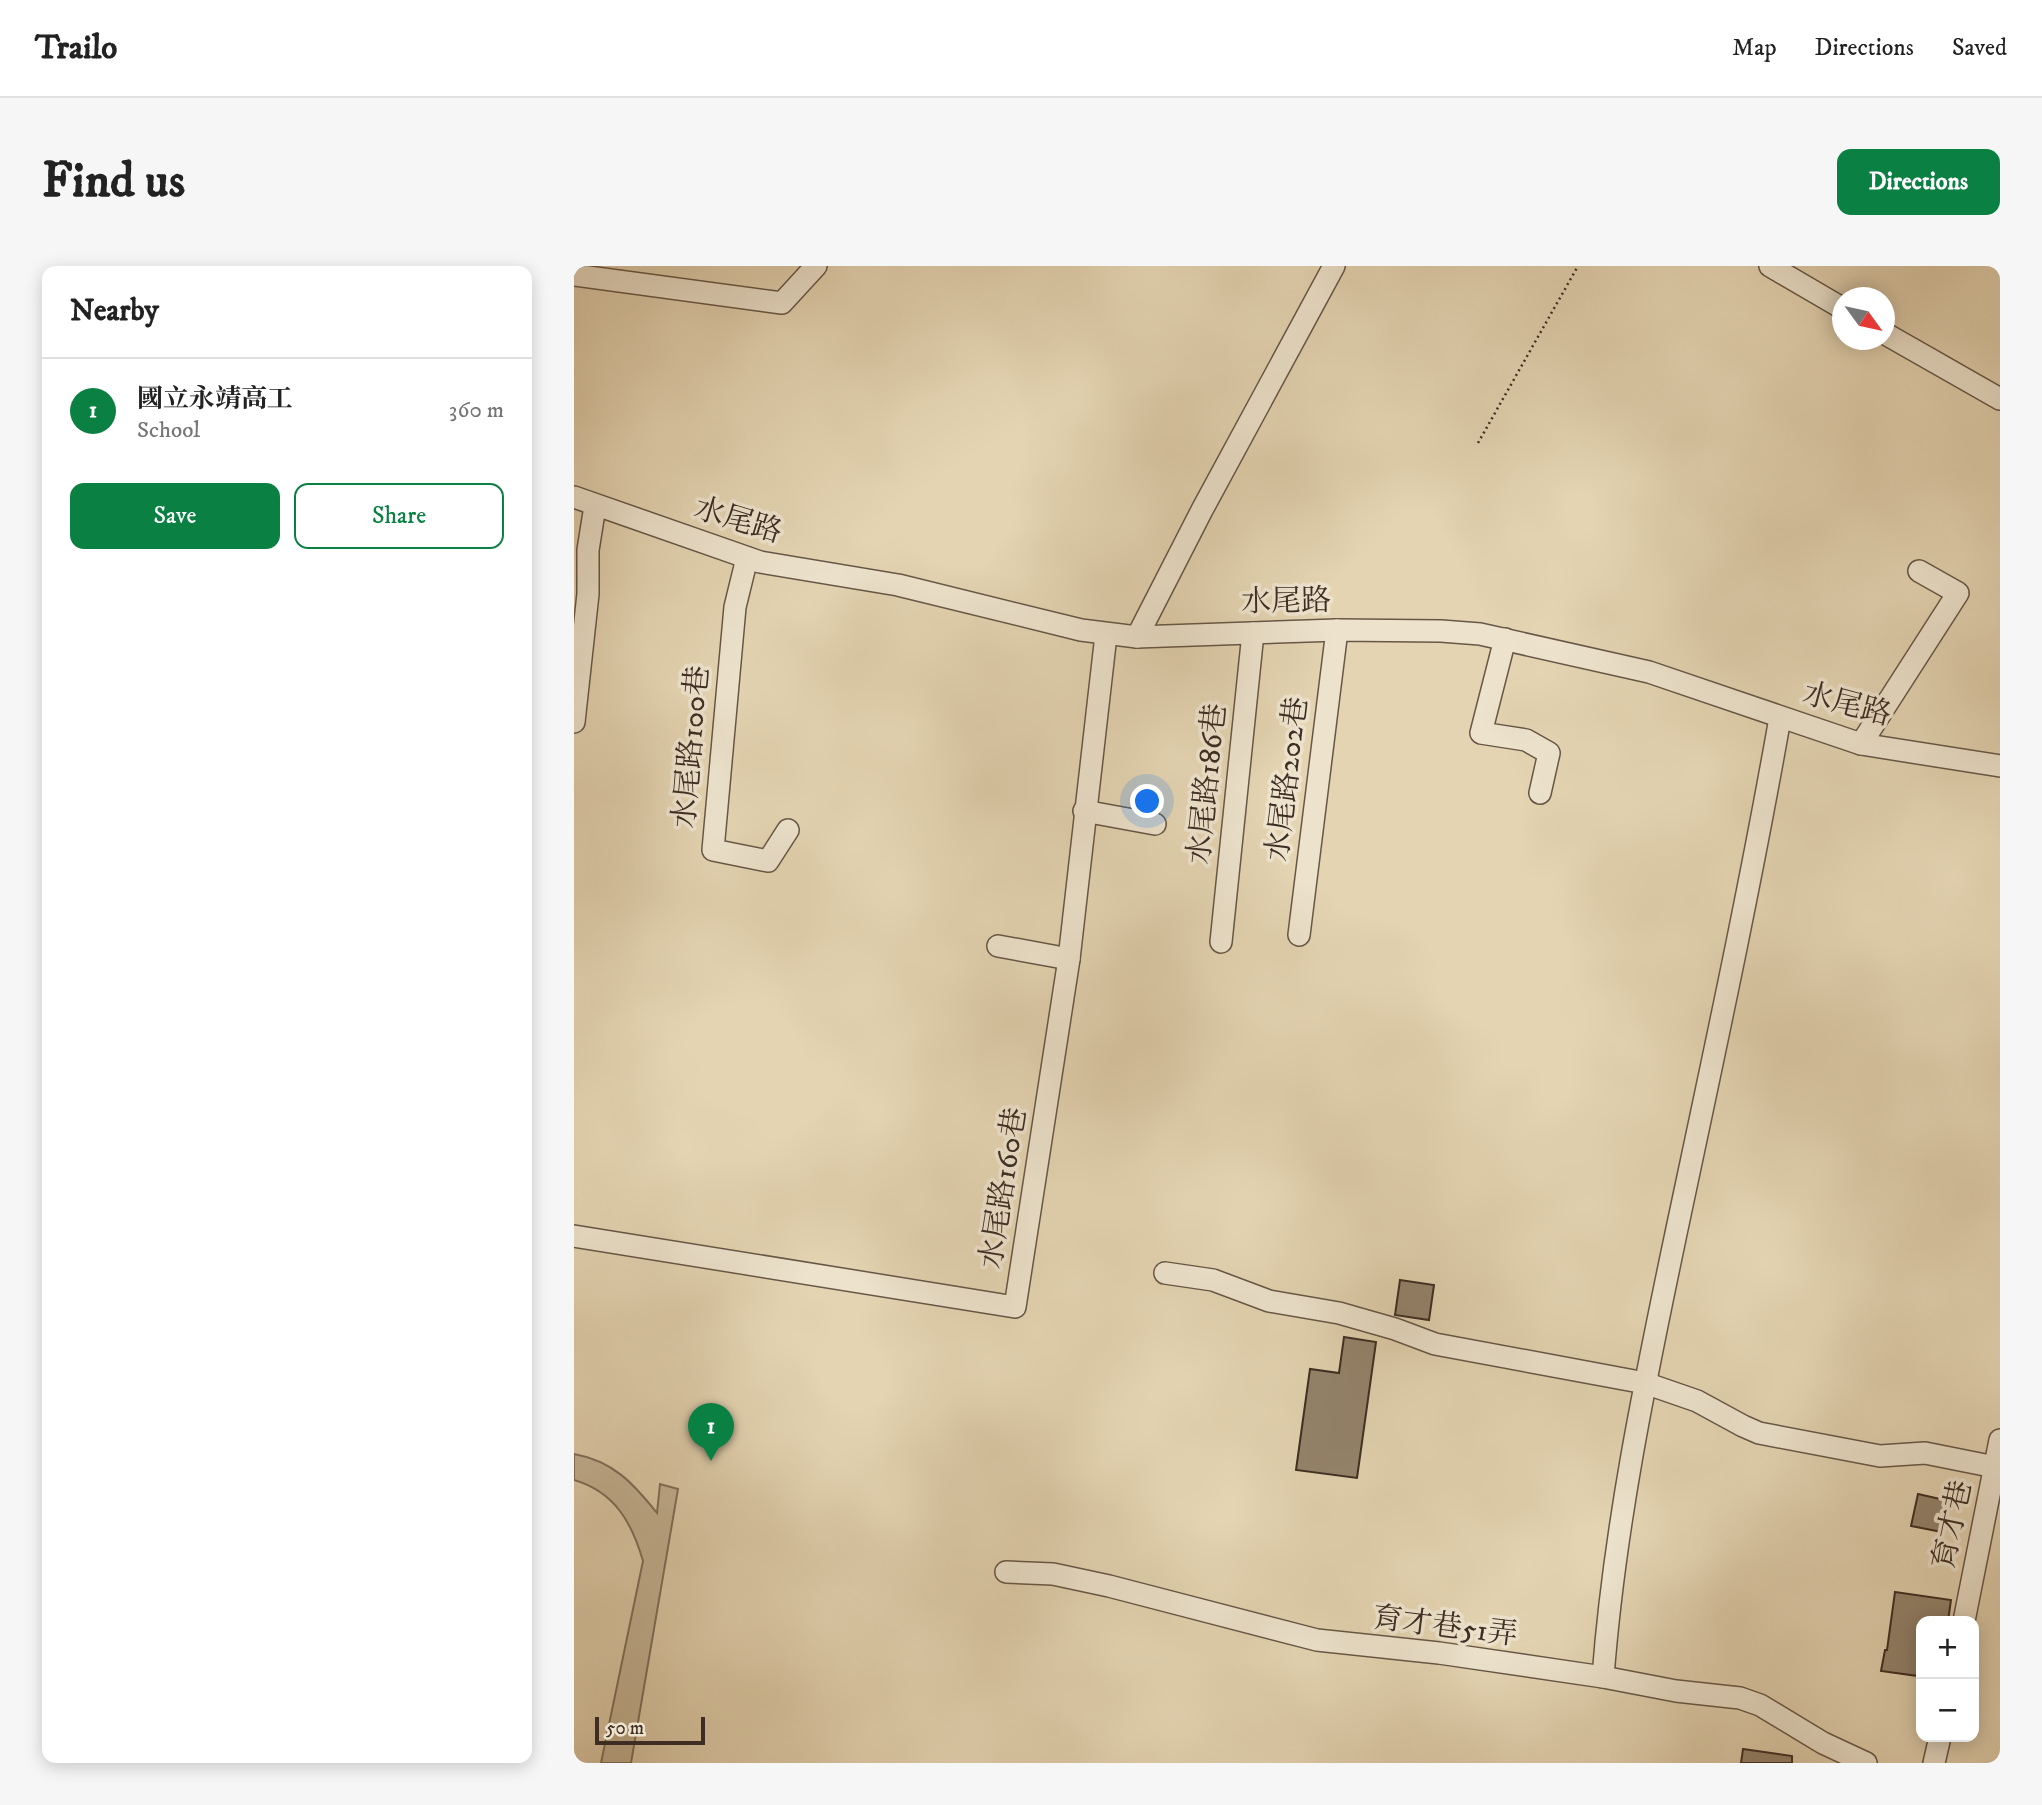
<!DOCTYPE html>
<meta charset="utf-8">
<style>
body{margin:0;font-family:"IM FELL DW Pica","Noto Serif TC",serif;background:#f6f6f6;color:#222}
.controls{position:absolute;right:21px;bottom:21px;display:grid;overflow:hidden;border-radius:14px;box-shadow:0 4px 18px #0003}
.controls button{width:63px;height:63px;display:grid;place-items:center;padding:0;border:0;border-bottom:2px solid #e0e0e0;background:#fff;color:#222;font:35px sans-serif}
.compass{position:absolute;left:1258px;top:21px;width:63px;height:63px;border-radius:50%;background:#fff;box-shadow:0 4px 18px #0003;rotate:123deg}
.scale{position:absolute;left:21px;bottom:18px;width:110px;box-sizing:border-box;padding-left:7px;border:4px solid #3d2d23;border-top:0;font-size:19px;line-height:24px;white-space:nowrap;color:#3d2d23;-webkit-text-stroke:5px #ede3cd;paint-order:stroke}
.you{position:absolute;left:574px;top:536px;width:24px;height:24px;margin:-18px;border:5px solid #fff;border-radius:50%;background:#1a73e8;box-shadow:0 0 0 10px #1a73e833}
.badge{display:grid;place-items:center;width:46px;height:46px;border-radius:50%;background:#0b8043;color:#fff;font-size:23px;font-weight:700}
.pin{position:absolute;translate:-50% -58px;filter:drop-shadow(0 2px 4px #0008)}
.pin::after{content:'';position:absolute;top:37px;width:24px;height:21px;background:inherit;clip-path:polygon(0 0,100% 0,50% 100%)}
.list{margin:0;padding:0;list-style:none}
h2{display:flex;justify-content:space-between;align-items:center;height:91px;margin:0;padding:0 28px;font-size:30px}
h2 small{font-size:23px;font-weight:400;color:#767676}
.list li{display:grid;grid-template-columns:46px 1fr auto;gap:21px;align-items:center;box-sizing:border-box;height:105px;padding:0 28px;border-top:2px solid #e0e0e0}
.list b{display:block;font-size:26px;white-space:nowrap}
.list p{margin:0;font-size:23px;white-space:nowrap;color:#767676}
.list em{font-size:23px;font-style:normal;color:#767676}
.actions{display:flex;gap:14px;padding:21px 28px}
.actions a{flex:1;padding:16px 0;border:2px solid #0b8043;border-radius:14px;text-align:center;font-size:24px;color:#0b8043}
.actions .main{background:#0b8043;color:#fff}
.map{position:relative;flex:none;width:1426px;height:1497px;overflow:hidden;border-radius:14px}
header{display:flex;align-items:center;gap:42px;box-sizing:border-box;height:98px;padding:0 35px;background:#fff;border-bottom:2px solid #e0e0e0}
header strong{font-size:33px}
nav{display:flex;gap:38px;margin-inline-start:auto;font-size:24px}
.intro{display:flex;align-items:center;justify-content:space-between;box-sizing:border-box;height:168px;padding:0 42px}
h1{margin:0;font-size:49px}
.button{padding:18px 32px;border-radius:14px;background:#0b8043;color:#fff;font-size:24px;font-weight:700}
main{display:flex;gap:42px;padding:0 42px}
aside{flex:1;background:#fff;border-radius:14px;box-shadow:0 4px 18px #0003}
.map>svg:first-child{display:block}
.grass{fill:#c8b89a;stroke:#82725e;stroke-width:2}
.building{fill:#94846d;stroke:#3d2d23;stroke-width:2}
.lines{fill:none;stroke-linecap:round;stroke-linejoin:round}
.minor-casing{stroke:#675747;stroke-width:24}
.path{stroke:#3d2d23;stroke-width:2.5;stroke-dasharray:2 3.5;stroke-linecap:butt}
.minor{stroke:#ede3cd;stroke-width:21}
.labels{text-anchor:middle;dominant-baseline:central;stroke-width:7;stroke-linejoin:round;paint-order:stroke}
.street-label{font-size:30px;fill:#3d2d23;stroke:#ede3cd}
</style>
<header>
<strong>Trailo</strong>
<nav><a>Map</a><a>Directions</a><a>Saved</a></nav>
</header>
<div class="intro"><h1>Find us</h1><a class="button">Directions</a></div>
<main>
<aside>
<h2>Nearby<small></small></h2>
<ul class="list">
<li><span class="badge">1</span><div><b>國立永靖高工</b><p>School</p></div><em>360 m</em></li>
</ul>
<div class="actions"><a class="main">Save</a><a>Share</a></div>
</aside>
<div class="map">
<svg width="1426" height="1497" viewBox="0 0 1426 1497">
<rect width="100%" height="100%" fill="#e4d4b2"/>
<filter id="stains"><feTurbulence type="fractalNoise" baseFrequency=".00286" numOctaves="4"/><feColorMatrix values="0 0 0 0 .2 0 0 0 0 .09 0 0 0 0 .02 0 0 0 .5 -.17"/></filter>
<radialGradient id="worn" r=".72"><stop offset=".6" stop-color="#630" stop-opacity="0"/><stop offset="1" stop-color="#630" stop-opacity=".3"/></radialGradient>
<!-- grass -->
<path class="grass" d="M0 1188C39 1195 59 1217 83 1247L86 1218 104 1223 57 1497H27L69 1295C58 1257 41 1226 0 1214Z"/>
<!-- building -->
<g class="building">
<polygon points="826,1014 860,1019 855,1054 821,1049"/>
<polygon points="770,1071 802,1076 783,1212 722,1204 736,1103 765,1107"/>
<polygon points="1344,1228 1375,1235 1368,1266 1337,1260"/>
<polygon points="1321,1326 1377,1334 1374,1355 1347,1355 1347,1386 1344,1410 1307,1405 1311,1384 1313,1384"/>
<polygon points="1169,1483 1218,1490 1218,1497 1167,1497"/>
</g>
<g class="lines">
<defs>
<g id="minor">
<polyline points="1196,0 1268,42"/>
<polyline points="0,9 208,37 242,0"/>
<polyline points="1310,67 1426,133"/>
<polyline points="0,231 186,296 324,319 507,364 563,371 763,364 867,365 906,368 1075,406 1287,478 1426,500"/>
<polyline points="173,292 161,341 139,584 194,595 214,564"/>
<polyline points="563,371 628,244 760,0"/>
<polyline points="931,373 907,467 952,474 975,487 966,527"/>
<polyline points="0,456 14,328 14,284 21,240"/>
<polyline points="1287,478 1384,327 1345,305"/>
<polyline points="510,545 581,558"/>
<polyline points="725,669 763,364"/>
<polyline points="647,676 679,367"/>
<polyline points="424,680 495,693"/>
<polyline points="0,970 441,1041 495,693 532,369"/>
<polyline points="591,1007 639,1014 695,1035 765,1047 821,1063 861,1078 1071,1117 1123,1135 1169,1160 1185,1167 1306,1190 1351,1187 1421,1201"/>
<polyline points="432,1306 479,1308 535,1320 743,1374 865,1387 1029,1411 1102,1425 1166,1432 1186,1439 1249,1477 1292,1497"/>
<polyline points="1390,1355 1426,1174"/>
<path d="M1029 1411C1040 1265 1070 1120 1100 977 1137 802 1175 628 1206 452"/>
<polyline points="1360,1497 1366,1471"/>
</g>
</defs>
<!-- minor casing -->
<use href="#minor" class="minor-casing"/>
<!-- path -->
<polyline class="path" points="904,177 1004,0"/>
<!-- minor -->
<use href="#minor" class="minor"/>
</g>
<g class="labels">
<!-- street labels -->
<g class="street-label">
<text transform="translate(164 255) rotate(17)">水尾路</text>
<text transform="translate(712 336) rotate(-1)">水尾路</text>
<text transform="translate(1273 439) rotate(15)">水尾路</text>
<text transform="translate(118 481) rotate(-85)">水尾路100巷</text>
<text transform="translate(714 513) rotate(-83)">水尾路202巷</text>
<text transform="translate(634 518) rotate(-84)">水尾路186巷</text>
<text transform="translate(430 922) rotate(-81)">水尾路160巷</text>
<text transform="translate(1379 1259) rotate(-78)">育才巷</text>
<text transform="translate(871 1361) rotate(7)">育才巷51弄</text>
</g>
</g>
<rect width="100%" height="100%" filter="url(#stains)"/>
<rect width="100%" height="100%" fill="url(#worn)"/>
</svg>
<div class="controls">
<button>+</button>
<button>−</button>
</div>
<svg class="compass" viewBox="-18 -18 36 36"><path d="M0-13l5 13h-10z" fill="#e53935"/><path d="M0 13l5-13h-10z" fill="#767676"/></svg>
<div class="scale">50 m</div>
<div class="you"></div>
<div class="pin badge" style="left:137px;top:1195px">1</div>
</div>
</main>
